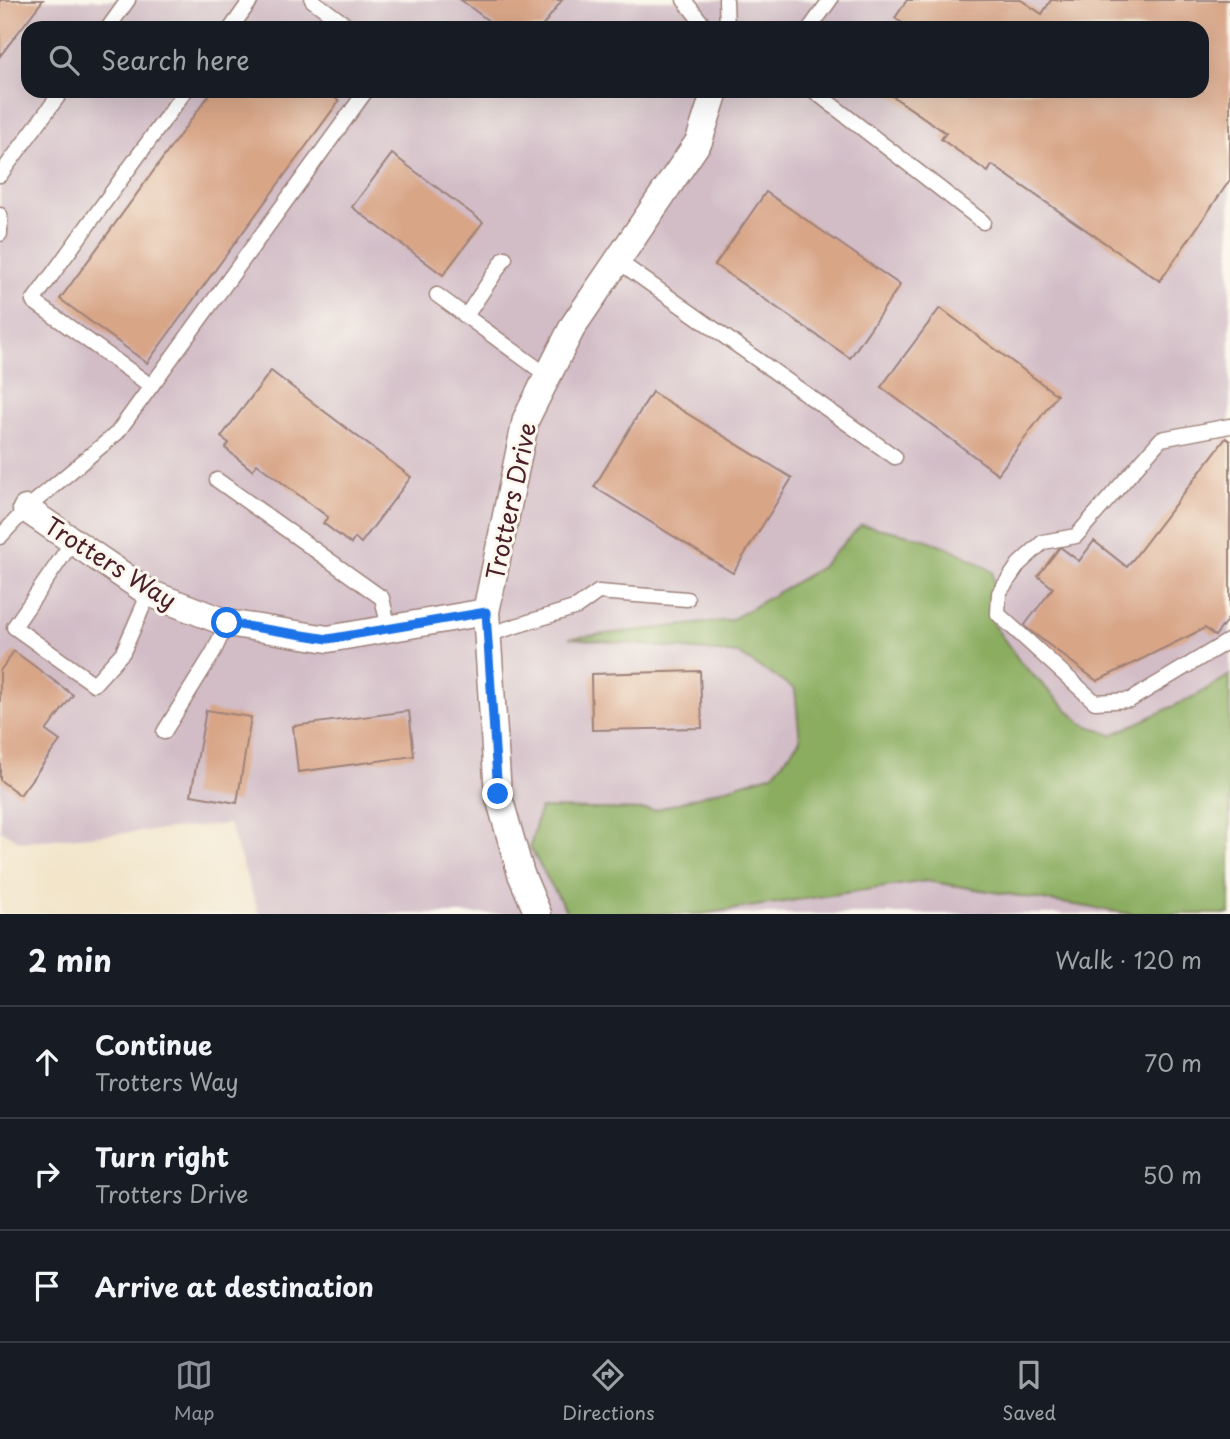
<!DOCTYPE html>
<meta charset="utf-8">
<style>
body{margin:0;font-family:"Playpen Sans",sans-serif;background:#20242c;color:#f1f3f6}
.stop{position:absolute;width:21px;height:21px;margin:-16px;border:5px solid #1a73e8;border-radius:50%;background:#fff}
.stop.end{background:#1a73e8;border-color:#fff;box-shadow:0 2px 7px #0008}
.list{margin:0;padding:0;list-style:none}
h2{display:flex;justify-content:space-between;align-items:center;height:91px;margin:0;padding:0 28px;font-size:30px}
h2 small{font-size:23px;font-weight:400;color:#9ea1a6}
.list li{display:grid;grid-template-columns:46px 1fr auto;gap:21px;align-items:center;box-sizing:border-box;height:112px;padding:0 28px;border-top:2px solid #363941}
.list b{display:block;font-size:26px;white-space:nowrap}
.list p{margin:0;font-size:23px;white-space:nowrap;color:#9ea1a6}
.list em{font-size:23px;font-style:normal;color:#9ea1a6}
.icon{flex:none;width:38px;height:38px;fill:none;stroke:currentColor;stroke-width:2;stroke-linecap:round;stroke-linejoin:round}
.map{position:relative;flex:none;width:1230px;height:914px;overflow:hidden}
.search{position:absolute;background:#171b24;box-shadow:0 7px 28px #0002;left:21px;right:21px;top:21px;height:77px;display:flex;align-items:center;gap:18px;box-sizing:border-box;padding:0 24px;border-radius:21px;color:#9ea1a6;font-size:26px}
.sheet{height:427px;background:#171b24}
nav{display:flex;justify-content:space-around;align-items:center;box-sizing:border-box;height:98px;border-top:2px solid #363941;background:#171b24;font-size:19px;color:#9ea1a6}
nav a{display:grid;justify-items:center;gap:4px}
nav .on{color:#8c9099}
.map>svg:first-child{display:block}
.industrial{fill:#d2bdc7;fill-rule:evenodd}
.forest{fill:#8bad61;stroke:#6a6646;stroke-width:2}
.building{fill:#d8a587}
.lines{fill:none;stroke-linecap:round;stroke-linejoin:round}
.service-casing{stroke:#9e827a;stroke-width:17}
.minor-casing{stroke:#9e827a;stroke-width:29}
.service{stroke:#fff;stroke-width:14}
.minor{stroke:#fff;stroke-width:26}
.route{stroke:#1a73e8;stroke-width:9}
.labels{text-anchor:middle;dominant-baseline:central;stroke-width:6;stroke-linejoin:round;paint-order:stroke}
.street-label{font-size:24px;fill:#4a1f2b;stroke:#fbf7ec}
</style>
<div class="map">
<svg width="1230" height="914" viewBox="0 0 1230 914">
<rect width="100%" height="100%" fill="#fbf7ec"/>
<filter id="ink" filterUnits="userSpaceOnUse"><feTurbulence type="fractalNoise" baseFrequency=".0143" numOctaves="2"/><feDisplacementMap in="SourceGraphic" scale="14" xChannelSelector="R" yChannelSelector="G"/><feConvolveMatrix kernelMatrix="1 2 1 2 8 2 1 2 1" color-interpolation-filters="sRGB"/></filter>
<filter id="wash" filterUnits="userSpaceOnUse"><feTurbulence type="fractalNoise" baseFrequency=".00686" numOctaves="4" result="noise"/><feDisplacementMap in="SourceGraphic" scale="28" xChannelSelector="R" yChannelSelector="G"/><feGaussianBlur stdDeviation="1.57" result="paint"/><feColorMatrix in="noise" values="0 0 0 0 0 0 0 0 0 0 0 0 0 0 0 0 0 1.4 0 .05"/><feComposite in="paint" operator="in"/></filter>
<g filter="url(#wash)">
<rect width="100%" height="100%" fill="#f2e5ca"/>
<!-- industrial -->
<path class="industrial" d="M0 0H1230V914H259L229 824 21 842 0 830ZM28 28H1202V91H28Z"/>
<!-- forest -->
<path class="forest" d="M861 525C915 535 946 541 993 572V624L1021 663 1081 723 1112 735 1195 696 1230 675V914H1131L926 881 702 914H568L530 848 540 808 655 810 773 774 800 740 795 689 738 654 569 638 731 620 821 567Z"/>
<g id="blocks">
<!-- building -->
<g class="building">
<polygon points="0,0 43,0 0,56"/>
<polygon points="461,0 562,0 541,28 498,28"/>
<polygon points="907,0 1021,0 1042,14 1051,0 1230,0 1230,180 1160,281 992,165 988,172 941,139 946,133 885,91 1202,91 1202,28 909,28 895,18"/>
<polygon points="212,91 326,91 339,101 147,363 60,299"/>
<polygon points="392,154 483,222 443,275 352,207"/>
<polygon points="766,192 900,285 850,358 715,265"/>
<polygon points="940,308 1057,395 998,474 881,387"/>
<polygon points="271,371 411,477 361,543 355,538 351,544 323,523 328,517 257,464 252,470 225,448 229,443 221,437"/>
<polygon points="652,392 792,478 733,573 594,487"/>
<polygon points="1226,438 1230,441 1230,616 1215,636 1205,628 1097,681 1024,626 1053,588 1038,576 1060,547 1079,561 1094,541 1127,567"/>
<polygon points="14,651 73,695 46,731 60,741 20,795 0,780 0,671"/>
<polygon points="700,671 702,728 592,730 591,674"/>
<polygon points="206,710 251,717 237,803 191,795"/>
<polygon points="409,711 414,756 298,772 293,726"/>
</g>
</g>
</g>
<g filter="url(#ink)">
<use href="#blocks" fill-opacity="0" stroke="#9e827a" stroke-width="2"/>
<g class="lines">
<defs>
<g id="service">
<polyline points="312,0 350,28"/>
<polyline points="684,0 706,28"/>
<polyline points="726,0 727,28"/>
<polyline points="108,28 128,0"/>
<polyline points="231,28 251,0"/>
<polyline points="810,28 830,0"/>
<polyline points="814,91 983,222"/>
<polyline points="0,175 62,91"/>
<polyline points="0,215 0,234"/>
<polyline points="618,261 895,457"/>
<polyline points="437,295 548,376"/>
<polyline points="466,316 505,258"/>
<polyline points="151,386 33,301 185,91"/>
<polyline points="1230,426 1161,439 1076,536 1043,542 1019,564 999,593 998,614 1095,702 1130,700 1230,640"/>
<polyline points="217,480 382,598 389,629"/>
<polyline points="0,537 26,509 117,433 366,91"/>
<polyline points="73,541 14,627 94,684 123,652 149,593"/>
<polyline points="487,635 577,607 598,592 687,599"/>
<polyline points="164,732 213,653 227,623"/>
</g>
<g id="minor">
<polyline points="26,509 149,593 227,623 328,639 486,612"/>
<polyline points="538,914 521,874 498,794 486,612 526,419 573,326 699,141 715,91"/>
</g>
</defs>
<!-- service casing -->
<use href="#service" class="service-casing"/>
<!-- minor casing -->
<use href="#minor" class="minor-casing"/>
<!-- service -->
<use href="#service" class="service"/>
<!-- minor -->
<use href="#minor" class="minor"/>
</g>
</g>
<g class="lines" filter="url(#ink)">
<!-- route -->
<polyline class="route" points="227,623 328,639 486,612 498,794"/>
</g>
<g class="labels">
<!-- street labels -->
<g class="street-label">
<text transform="translate(510 501) rotate(-78)">Trotters Drive</text>
<text transform="translate(111 562) rotate(32)">Trotters Way</text>
</g>
</g>
</svg>
<div class="stop" style="left:227px;top:623px"></div>
<div class="stop end" style="left:498px;top:794px"></div>
<div class="search"><svg class="icon" aria-label="search" viewBox="0 0 24 24"><circle cx="10" cy="10" r="6"/><path d="M15 15l6 6"/></svg>Search here</div>
</div>
<section class="sheet">
<h2>2 min<small>Walk · 120 m</small></h2>
<ul class="list">
<li><svg class="icon" aria-label="ahead" viewBox="0 0 24 24"><path d="M12 20V5M6 11l6-6 6 6"/></svg><div><b>Continue</b><p>Trotters Way</p></div><em>70 m</em></li>
<li><svg class="icon" aria-label="right" viewBox="0 0 24 24"><path d="M7 20v-9h11M14 6l5 5-5 5"/></svg><div><b>Turn right</b><p>Trotters Drive</p></div><em>50 m</em></li>
<li><svg class="icon" aria-label="arrive" viewBox="0 0 24 24"><path d="M6 21V4h12l-3 4 3 4H6"/></svg><div><b>Arrive at destination</b></div></li>
</ul>
</section>
<nav>
<a class="on"><svg class="icon" aria-label="map" viewBox="0 0 24 24"><path d="M3 6l6-2 6 2 6-2v14l-6 2-6-2-6 2zM9 4v14M15 6v14"/></svg>Map</a>
<a><svg class="icon" aria-label="directions" viewBox="0 0 24 24"><path d="M12 3l9 9-9 9-9-9zM9 14v-3h6M13 9l2 2-2 2"/></svg>Directions</a>
<a><svg class="icon" aria-label="saved" viewBox="0 0 24 24"><path d="M7 4h10v16l-5-4-5 4z"/></svg>Saved</a>
</nav>
